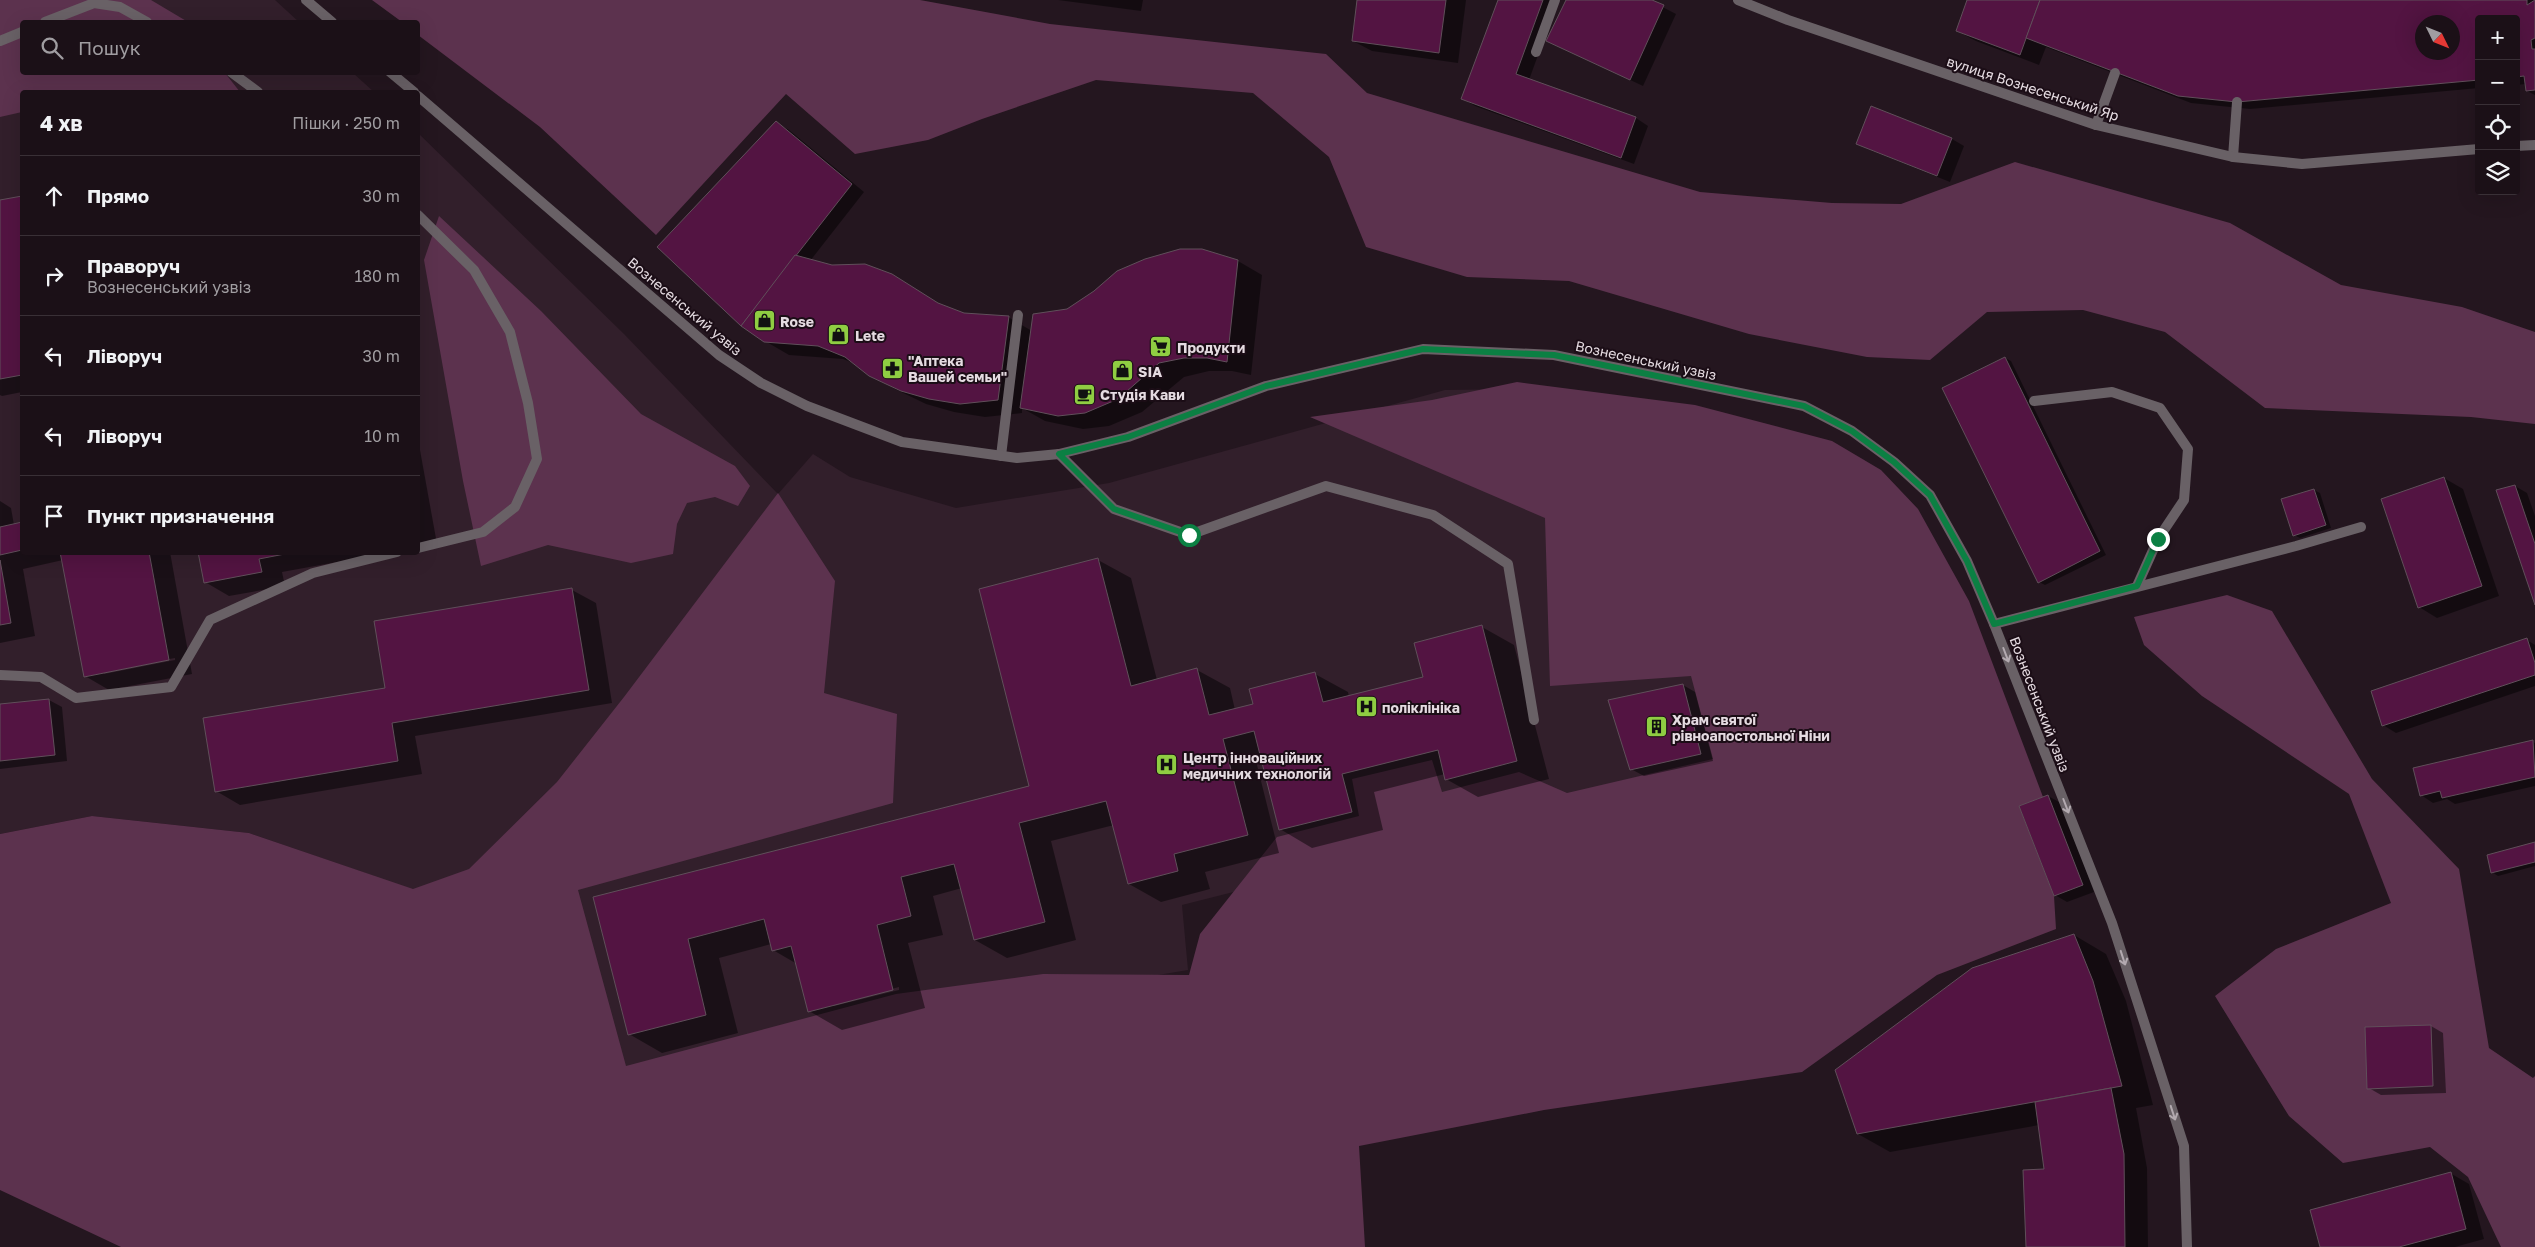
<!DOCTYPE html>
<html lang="uk">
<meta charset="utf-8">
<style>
body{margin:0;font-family:"Golos Text",sans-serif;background:#281e24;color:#f1f3f6}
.controls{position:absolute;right:15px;top:15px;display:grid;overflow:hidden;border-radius:5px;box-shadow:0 5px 20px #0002}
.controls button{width:45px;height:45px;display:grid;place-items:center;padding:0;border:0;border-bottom:1px solid #393036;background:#1b1017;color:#f1f3f6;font:25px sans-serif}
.compass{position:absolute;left:2415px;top:15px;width:45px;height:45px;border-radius:50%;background:#1b1017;box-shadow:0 5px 20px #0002;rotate:133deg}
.stop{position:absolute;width:15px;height:15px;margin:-11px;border:4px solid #0b8043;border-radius:50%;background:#fff}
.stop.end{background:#0b8043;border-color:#fff;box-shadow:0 1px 5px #0008}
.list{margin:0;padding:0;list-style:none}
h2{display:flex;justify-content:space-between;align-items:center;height:65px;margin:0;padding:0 20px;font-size:21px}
h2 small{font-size:16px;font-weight:400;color:#a09da1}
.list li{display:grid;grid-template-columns:32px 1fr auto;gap:15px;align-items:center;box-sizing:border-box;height:80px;padding:0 20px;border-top:1px solid #393036}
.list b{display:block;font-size:19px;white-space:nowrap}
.list p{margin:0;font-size:16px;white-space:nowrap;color:#a09da1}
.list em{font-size:16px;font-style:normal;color:#a09da1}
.icon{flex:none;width:28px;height:28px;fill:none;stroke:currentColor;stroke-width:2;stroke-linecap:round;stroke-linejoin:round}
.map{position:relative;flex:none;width:2535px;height:1247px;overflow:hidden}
.search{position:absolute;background:#1b1017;box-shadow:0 5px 20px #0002;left:20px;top:20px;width:400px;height:55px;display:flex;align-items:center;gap:12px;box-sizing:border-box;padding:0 18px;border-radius:5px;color:#a09da1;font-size:19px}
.panel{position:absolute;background:#1b1017;box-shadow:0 5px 20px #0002;left:20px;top:90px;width:400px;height:465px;border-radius:5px}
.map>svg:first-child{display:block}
.built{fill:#321f2b}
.green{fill:#5c324e}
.shadow{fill:#0007;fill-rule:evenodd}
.building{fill:#531442;stroke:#604f5a;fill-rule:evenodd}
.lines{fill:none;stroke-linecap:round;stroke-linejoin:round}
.service{stroke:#696166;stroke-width:10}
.minor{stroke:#696166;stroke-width:10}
.oneway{stroke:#b3aab0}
.route{stroke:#0b8043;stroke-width:6}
.labels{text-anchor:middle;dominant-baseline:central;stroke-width:4;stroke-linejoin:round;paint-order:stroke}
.street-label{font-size:14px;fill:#e5dbe1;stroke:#1b0d16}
.poi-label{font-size:14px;font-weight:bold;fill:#e5dbe1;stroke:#1b0d16;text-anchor:start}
</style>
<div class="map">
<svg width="2535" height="1247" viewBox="0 0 2535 1247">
<rect width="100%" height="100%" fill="#24161f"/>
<!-- built -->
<polygon class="built" points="0,0 275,0 299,22 22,22 22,72 353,73 374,92 22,92 22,552 418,552 418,133 624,334 778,494 813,454 850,477 956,508 1109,483 1445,390 1521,389 1804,745 1440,840 1182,905 1188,970 919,1015 530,1149 374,876 249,833 92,816 0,834"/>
<!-- green -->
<g class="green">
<polygon points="0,0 151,0 188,22 22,22 22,72 225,73 240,92 22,92 22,112 0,117"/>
<polygon points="372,0 920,0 1050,24 1326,54 1367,93 1700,192 1832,203 1901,204 2015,162 2230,223 2341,285 2462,307 2535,332 2535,424 2471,417 2265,408 2165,332 2083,310 1987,312 1930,360 1867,357 1749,334 1569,281 1467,277 1366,247 1329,157 1253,93 1096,80 982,119 928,140 855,154 786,94 656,235 540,127 418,35 418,22 402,22"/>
<polygon points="439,216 541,311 641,414 735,466 750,486 738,506 715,497 687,503 677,524 673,554 631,563 548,545 481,566 463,481 424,260"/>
<polygon points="1517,382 1695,405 1832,441 1881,470 1918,509 1969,601 2043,797 2019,806 2054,896 2056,929 1937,975 1802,1072 1544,1110 1359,1146 1365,1247 121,1247 0,1190 0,834 92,816 249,833 413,889 469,869 557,782 624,697 778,493 835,581 824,693 897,714 893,803 578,890 626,1066 896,994 1043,974 1189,975 1200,934 1277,837 1359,816 1352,779 1432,760 1442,792 1519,772 1567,793 1713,759 1691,676 1550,686 1545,518 1310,417 1432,400"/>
<polygon points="2227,595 2272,611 2372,779 2459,869 2489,1048 2533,1078 2535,1076 2535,1247 2501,1247 2468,1177 2430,1147 2343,1163 2289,1116 2215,996 2276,949 2391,903 2349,794 2202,696 2144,645 2134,617"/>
</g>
<!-- shadow -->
<g class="shadow">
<polygon points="1058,0 1143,0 1141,11"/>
<polygon points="1359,0 1466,0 1458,63 1372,51 1353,41"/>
<polygon points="1499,0 1558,0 1529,80 1636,118 1648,126 1634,164 1475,106 1463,99"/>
<polygon points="1567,0 1649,0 1676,14 1643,86 1548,41"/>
<path d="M1968 0H2535V95L2527 91 2526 84 2516 85V19H2479V88L2250 109 2191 103 2046 47 2039 65 1976 41 1957 31ZM2422 22H2452V52H2422Z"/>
<polygon points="1872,107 1952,139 1964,146 1950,182 1870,150 1858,143"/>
<polygon points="776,123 789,130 864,192 810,261 964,315 1008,317 1032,331 1067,310 1238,261 1262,275 1251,375 1232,371 1209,371 1184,377 1142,412 1109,426 1083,429 1045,421 1022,408 1022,413 985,417 954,412 926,404 895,389 856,364 843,359 789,355 765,341"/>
<polygon points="22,198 22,392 2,396 0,395 0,202"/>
<polygon points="2005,358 2011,361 2106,555 2045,585 2039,582"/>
<polygon points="418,439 437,544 418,548"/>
<polygon points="2444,478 2463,489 2499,596 2437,618 2419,607"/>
<polygon points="2515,486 2527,493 2535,516 2535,601"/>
<polygon points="2314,490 2320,493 2331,528 2300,538 2294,535"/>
<path d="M0 501 11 508 14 525 22 523V552H170L192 674 109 690 85 676 63 560 23 569 35 636 0 643ZM175 658V660L104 674V671Z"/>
<polygon points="200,552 392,552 282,572 285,586 229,596 205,582"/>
<path d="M1098 560 1131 578 1157 680 1197 670 1230 688 1235 710 1254 704 1315 674 1348 692 1349 697 1424 677 1482 627 1514 645 1549 779 1478 797 1446 779 1445 774 1374 792 1383 830 1312 848 1280 829 1261 756 1255 757 1279 853 1205 872 1210 889 1161 902 1129 884 1114 825 1051 841 1076 940 1007 958 975 940 962 888 933 896 943 935 908 943 925 1008 842 1030 809 1011 797 964 773 950 771 944 719 958 738 1033 662 1053 629 1034 595 898 1031 787ZM899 987V990L834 1006V1004Z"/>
<polygon points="572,590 596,603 612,703 415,736 422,774 240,805 216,791 386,689"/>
<polygon points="2527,640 2535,645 2535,686 2396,733 2383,725"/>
<polygon points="1683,685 1695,692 1713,761 1644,776 1631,769"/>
<polygon points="49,700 62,707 67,761 0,769 0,705"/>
<polygon points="2533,742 2535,743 2535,786 2455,804 2447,799 2433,803 2421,795"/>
<polygon points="2048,796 2061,803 2094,892 2067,902 2055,895"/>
<polygon points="2535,844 2535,866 2498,876 2492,872"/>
<polygon points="2074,935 2106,954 2126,1001 2153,1105 2136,1108 2147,1168 2148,1247 2027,1247 2045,1170 2039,1125 1890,1152 1858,1134"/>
<polygon points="2431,1026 2443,1033 2446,1093 2381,1095 2369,1088"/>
<polygon points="2450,1173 2469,1184 2484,1239 2455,1247 2321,1247"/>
</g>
<!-- building -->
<g class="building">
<polygon points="1357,0 1446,0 1439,53 1352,41"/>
<polygon points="1498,0 1543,0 1516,74 1636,117 1621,158 1461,99"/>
<polygon points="1566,0 1652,0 1664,5 1630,80 1546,41"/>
<polygon points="1967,0 2040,0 2020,55 1956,31"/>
<path d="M2040 0H2527V5L2535 0V38L2531 40 2532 49H2535V90L2526 91 2524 76 2516 77V19H2479V80L2237 102 2178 96 2026 38ZM2422 22H2452V52H2422Z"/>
<polygon points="1871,106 1952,138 1937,176 1856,144"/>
<polygon points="776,121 852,184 741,326 657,247"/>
<polygon points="22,196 22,375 0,379 0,200"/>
<polygon points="1180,249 1202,249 1238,260 1227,362 1207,358 1184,358 1159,363 1118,399 1085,413 1058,416 1020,408 1033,314 1067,309 1094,291 1117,271 1145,259"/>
<polygon points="795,255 832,265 865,264 892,274 938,303 964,313 1009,316 998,400 960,404 929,399 901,391 869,376 845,357 818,346 764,342 741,326"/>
<polygon points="2005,357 2100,551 2038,583 1942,388"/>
<polygon points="2444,477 2482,586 2418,608 2381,499"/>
<polygon points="2515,485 2535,544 2535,605 2496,490"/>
<polygon points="2314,489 2326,525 2293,536 2281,499"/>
<polygon points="22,522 22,550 0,555 0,527"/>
<polygon points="60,552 149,552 169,660 84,677"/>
<polygon points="198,552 295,552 259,559 262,572 204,583"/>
<polygon points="1098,558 1131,686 1197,668 1209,715 1253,704 1249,689 1315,672 1323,702 1423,677 1414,643 1482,625 1517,761 1445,780 1438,750 1342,774 1352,812 1279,830 1254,731 1223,739 1248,835 1174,854 1178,871 1128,884 1106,801 1019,823 1045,922 974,940 954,864 901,877 911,916 877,925 893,990 808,1012 791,946 772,951 764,919 688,939 706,1015 628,1035 593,897 1029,786 979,589"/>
<polygon points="0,560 11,623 0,625"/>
<polygon points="572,588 589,690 392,723 398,761 215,792 203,718 385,688 374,621"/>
<polygon points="2527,638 2535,663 2535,675 2382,726 2371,691"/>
<polygon points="1683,684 1701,754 1630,770 1608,700"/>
<polygon points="49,699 55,755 0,761 0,704"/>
<polygon points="2533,740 2535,777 2442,798 2440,791 2420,796 2413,768"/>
<polygon points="2048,795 2083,885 2054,896 2019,806"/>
<polygon points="2535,842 2535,862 2491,873 2487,855"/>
<polygon points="2074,934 2093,981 2122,1086 1857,1134 1835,1070 1972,968"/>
<polygon points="2431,1025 2433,1086 2367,1089 2365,1027"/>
<polygon points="2111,1088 2124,1154 2125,1247 2026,1247 2023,1170 2044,1169 2035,1102"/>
<polygon points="2451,1172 2466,1229 2399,1247 2320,1247 2310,1210"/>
</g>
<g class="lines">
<!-- service -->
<g class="service">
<polyline points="45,22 94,3 120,7 147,22"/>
<polyline points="0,41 22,32"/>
<polyline points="1536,52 1555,0"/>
<polyline points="231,72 258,92"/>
<polyline points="2096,125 2115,73"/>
<polyline points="2233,157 2237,102"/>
<polyline points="418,215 474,270 510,332 528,403 537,459 515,507 483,532 418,548"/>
<polyline points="2034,401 2112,392 2160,408 2188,449 2184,500 2158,539 2137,586"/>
<polyline points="1059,454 1114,509 1189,535 1326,486 1433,515 1508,564 1534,720"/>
<polyline points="1001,456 1018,315"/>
<polyline points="1994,624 2296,546 2361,527"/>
<polyline points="0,675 41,677 76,698 171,687 210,620 313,573 397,552"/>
</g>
<!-- minor -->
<g class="minor">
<polyline points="306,0 332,22"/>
<polyline points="1738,0 1788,20 2096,125 2233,157 2302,164 2479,149"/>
<polyline points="390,72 414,92"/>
<polyline points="418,96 719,355 761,383 807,406 902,442 1017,458 1059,454 1128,437 1266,386 1423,349 1554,355 1804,406 1852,431 1894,462 1930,495 1967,561 1994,624 2112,923 2184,1146 2187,1247"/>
<polyline points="2516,146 2535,145"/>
</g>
</g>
<!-- one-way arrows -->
<defs><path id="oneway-shaft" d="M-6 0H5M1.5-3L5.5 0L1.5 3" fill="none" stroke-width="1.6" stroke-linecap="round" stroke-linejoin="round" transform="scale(1.25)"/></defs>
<g class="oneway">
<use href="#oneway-shaft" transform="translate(2006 655) rotate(69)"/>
<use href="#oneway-shaft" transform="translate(2066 806) rotate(69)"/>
<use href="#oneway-shaft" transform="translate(2123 958) rotate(72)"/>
<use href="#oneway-shaft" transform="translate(2173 1113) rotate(72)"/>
</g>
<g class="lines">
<!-- route -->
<polyline class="route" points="1189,535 1114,509 1059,454 1128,437 1266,386 1423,349 1554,355 1804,406 1852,431 1894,462 1930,495 1967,561 1994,624 2137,586 2158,539"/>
</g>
<!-- icons -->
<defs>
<symbol id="shop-square" viewBox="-11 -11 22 22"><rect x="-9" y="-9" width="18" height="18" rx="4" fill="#8fcd42" stroke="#1b0d16"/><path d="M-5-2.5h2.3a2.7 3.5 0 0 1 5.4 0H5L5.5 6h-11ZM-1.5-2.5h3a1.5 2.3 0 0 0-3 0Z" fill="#111"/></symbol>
<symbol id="supermarket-square" viewBox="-11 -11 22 22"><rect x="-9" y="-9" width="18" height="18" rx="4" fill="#8fcd42" stroke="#1b0d16"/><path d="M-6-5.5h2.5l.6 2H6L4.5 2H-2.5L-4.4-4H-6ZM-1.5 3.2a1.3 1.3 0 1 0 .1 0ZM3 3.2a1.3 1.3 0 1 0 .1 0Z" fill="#111"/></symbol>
<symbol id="pharmacy-square" viewBox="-11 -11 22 22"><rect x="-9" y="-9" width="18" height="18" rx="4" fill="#8fcd42" stroke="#1b0d16"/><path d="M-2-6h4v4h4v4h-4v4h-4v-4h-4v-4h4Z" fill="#111"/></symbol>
<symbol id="cafe-square" viewBox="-11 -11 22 22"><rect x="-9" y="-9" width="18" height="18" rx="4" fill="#8fcd42" stroke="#1b0d16"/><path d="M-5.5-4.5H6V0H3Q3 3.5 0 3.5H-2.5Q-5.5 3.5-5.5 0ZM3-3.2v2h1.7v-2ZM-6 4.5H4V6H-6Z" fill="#111"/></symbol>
<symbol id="hospital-square" viewBox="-11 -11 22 22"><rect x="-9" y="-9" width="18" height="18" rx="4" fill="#8fcd42" stroke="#1b0d16"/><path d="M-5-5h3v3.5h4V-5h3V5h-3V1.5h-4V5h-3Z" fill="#111"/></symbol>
<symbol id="building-square" viewBox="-11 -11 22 22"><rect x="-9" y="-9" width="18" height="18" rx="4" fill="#8fcd42" stroke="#1b0d16"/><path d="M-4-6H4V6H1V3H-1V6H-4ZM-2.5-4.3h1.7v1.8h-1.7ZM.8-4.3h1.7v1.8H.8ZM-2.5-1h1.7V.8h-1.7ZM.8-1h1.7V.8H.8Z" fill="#111"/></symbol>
</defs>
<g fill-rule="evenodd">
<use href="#shop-square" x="752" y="308" width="25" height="25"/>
<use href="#shop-square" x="826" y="322" width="25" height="25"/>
<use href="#supermarket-square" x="1148" y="334" width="25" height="25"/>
<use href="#pharmacy-square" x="880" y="356" width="25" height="25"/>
<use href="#shop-square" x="1110" y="358" width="25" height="25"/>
<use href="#cafe-square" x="1072" y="382" width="25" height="25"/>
<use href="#hospital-square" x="1354" y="694" width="25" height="25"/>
<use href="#building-square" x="1644" y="714" width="25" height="25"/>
<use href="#hospital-square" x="1154" y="752" width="25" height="25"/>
</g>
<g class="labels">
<!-- street labels -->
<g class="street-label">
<text transform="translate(2033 88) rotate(18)">вулиця Вознесенський Яр</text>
<text transform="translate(685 306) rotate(40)">Вознесенський узвіз</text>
<text transform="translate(1646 360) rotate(12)">Вознесенський узвіз</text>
<text transform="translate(2040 704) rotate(69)">Вознесенський узвіз</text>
</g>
<!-- poi labels -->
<g class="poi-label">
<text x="780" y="321">Rose</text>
<text x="855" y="335">Lete</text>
<text x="1177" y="347">Продукти</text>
<text x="908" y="360">"Аптека<tspan x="908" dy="16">Вашей семьи"</tspan></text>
<text x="1138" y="371">SIA</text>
<text x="1100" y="394">Студія Кави</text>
<text x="1382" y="707">поліклініка</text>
<text x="1672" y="719">Храм святої<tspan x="1672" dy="16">рівноапостольної Ніни</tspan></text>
<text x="1183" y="757">Центр інноваційних<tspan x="1183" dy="16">медичних технологій</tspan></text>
</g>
</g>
</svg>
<div class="controls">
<button>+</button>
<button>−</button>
<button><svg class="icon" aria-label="locate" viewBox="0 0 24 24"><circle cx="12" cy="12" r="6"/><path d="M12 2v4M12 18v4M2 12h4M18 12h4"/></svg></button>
<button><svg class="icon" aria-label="layers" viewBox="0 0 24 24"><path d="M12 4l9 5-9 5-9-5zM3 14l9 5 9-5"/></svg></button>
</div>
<svg class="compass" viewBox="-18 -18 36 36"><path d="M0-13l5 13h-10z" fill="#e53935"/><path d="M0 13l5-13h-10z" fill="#a09da1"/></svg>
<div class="stop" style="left:1189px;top:535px"></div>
<div class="stop end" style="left:2158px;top:539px"></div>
<div class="search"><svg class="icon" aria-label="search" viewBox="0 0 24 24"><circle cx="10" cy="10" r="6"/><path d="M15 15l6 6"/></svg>Пошук</div>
<section class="panel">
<h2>4 хв<small>Пішки · 250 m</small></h2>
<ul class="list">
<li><svg class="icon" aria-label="ahead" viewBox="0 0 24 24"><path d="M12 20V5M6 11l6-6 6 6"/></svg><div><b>Прямо</b></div><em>30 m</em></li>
<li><svg class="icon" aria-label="right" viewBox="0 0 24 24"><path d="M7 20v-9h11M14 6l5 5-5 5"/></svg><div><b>Праворуч</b><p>Вознесенський узвіз</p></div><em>180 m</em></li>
<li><svg class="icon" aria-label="left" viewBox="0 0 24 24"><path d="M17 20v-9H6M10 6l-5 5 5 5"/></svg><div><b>Ліворуч</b></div><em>30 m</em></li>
<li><svg class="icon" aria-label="left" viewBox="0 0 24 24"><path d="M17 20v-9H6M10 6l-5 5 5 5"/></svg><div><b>Ліворуч</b></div><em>10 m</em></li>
<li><svg class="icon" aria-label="arrive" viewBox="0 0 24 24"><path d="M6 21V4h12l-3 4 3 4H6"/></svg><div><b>Пункт призначення</b></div></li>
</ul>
</section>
</div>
